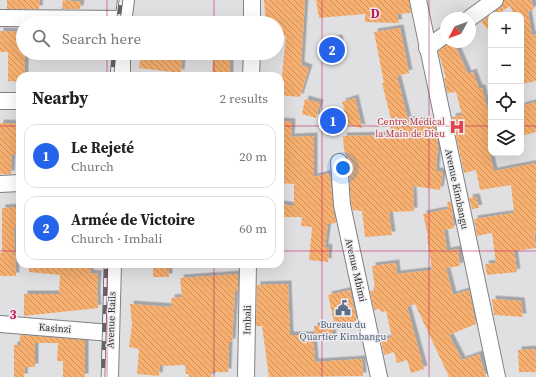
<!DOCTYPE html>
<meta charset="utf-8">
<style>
body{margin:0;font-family:"Source Serif 4",serif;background:#f2f2f2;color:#222}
.controls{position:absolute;right:12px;top:12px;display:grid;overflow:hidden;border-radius:8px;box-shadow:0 4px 16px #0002}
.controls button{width:36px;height:36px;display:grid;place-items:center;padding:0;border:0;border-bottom:1px solid #e0e0e0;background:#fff;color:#222;font:20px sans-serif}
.compass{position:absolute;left:440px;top:12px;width:36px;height:36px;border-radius:50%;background:#fff;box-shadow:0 4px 16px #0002;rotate:229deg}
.you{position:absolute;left:343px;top:168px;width:14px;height:14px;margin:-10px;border:3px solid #fff;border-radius:50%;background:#1a73e8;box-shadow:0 0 0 6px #1a73e833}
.badge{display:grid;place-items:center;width:26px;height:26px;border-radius:50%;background:#2563eb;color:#fff;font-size:13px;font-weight:700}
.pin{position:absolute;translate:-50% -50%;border:2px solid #fff;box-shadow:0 1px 4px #0006}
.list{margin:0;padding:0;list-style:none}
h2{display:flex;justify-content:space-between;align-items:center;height:52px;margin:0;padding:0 16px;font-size:17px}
h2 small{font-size:13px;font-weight:400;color:#767676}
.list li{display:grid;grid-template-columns:26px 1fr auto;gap:12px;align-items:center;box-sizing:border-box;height:64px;margin:0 8px 8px;padding:0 8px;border:1px solid #e0e0e0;border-radius:12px}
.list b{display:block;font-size:15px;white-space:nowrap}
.list p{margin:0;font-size:13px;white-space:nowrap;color:#767676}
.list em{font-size:13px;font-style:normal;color:#767676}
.icon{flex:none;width:22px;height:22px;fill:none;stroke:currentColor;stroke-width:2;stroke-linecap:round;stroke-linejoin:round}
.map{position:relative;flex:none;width:536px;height:377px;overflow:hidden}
.search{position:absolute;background:#fff;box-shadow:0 4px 16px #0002;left:16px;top:16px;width:268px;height:44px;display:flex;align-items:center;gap:10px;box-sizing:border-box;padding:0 14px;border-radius:22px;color:#767676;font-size:15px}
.panel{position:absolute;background:#fff;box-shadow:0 4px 16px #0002;left:16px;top:72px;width:268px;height:196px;border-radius:12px}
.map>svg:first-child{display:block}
.building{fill:url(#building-back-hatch);filter:url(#shadow)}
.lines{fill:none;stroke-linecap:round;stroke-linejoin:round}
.minor-casing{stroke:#818184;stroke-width:18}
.minor{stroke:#fff;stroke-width:16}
.rail-casing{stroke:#646466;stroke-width:4.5}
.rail{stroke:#ededf0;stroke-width:3;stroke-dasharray:9;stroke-linecap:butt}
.grid{fill:none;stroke:#c2185b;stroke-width:1;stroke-opacity:0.55}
.labels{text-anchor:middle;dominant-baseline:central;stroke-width:3;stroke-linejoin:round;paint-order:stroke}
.health-label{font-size:10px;fill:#be3a42;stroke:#ededf0;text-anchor:end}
.street-label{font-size:10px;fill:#2f2f30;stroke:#ededf0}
.service-label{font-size:10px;fill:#4e5e75;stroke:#ededf0}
.grid-label{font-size:13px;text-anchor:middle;font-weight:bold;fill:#c2185b;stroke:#ededf0;stroke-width:3;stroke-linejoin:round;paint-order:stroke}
</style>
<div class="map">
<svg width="536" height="377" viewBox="0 0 536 377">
<defs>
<pattern id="building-back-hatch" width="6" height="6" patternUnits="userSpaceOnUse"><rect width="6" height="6" fill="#f7b070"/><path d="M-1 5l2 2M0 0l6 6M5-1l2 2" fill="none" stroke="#c8905c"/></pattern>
<filter id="shadow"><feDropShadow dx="3.5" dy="-3.5" stdDeviation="0" flood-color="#0004"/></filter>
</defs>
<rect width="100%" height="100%" fill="#e0e0e3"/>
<!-- building -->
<g class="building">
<polygon points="7,0 40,0 39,9 7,9"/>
<polygon points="63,0 81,2 80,9 62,9"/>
<polygon points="264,0 305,0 301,65 309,68 300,97 280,95 286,36 277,36 277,23 266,23"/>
<polygon points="316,0 409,0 411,13 397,14 399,23 365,22 365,14 319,18"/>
<polygon points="504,0 531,0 534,9 528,12 532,35 535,34 536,40 536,81 521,84 521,15 514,15 510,6 496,15 491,15 491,33 481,22 501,7"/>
<polygon points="400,28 409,73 397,76 408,120 425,121 425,124 434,123 438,143 436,171 443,172 440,190 413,186 414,211 389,212 392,235 365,237 362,211 353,210 351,204 348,161 344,150 343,136 390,135 391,119 382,83 384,83 374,32"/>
<polygon points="0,31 23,32 23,53 25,53 25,76 20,76 20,82 8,81 8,52 0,52"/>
<polygon points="339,38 342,59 329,62 322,41"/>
<polygon points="451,42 456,47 468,74 473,72 479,88 482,88 487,108 491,107 491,159 494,171 536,163 536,233 534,234 536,248 514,251 517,272 487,275 485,264 496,263 492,233 477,236 474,219 514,213 511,185 480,190 476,170 464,173 452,117 462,115 456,92 447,93 444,78 446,78 438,51"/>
<polygon points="141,53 183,53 181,73 139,68"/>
<polygon points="217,53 230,53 230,76 212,76 213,58 218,58"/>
<polygon points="355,98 362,128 320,119 321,113 346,114 342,102"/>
<polygon points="305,99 320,103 316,118 302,114"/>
<polygon points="536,102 536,132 521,136 521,106"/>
<polygon points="280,121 292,122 291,137 314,136 314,177 330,173 333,206 336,223 328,224 325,247 329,248 328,262 309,260 312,227 301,226 302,217 280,217 280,204 294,206 294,184 280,183"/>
<polygon points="0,123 20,124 20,155 12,154 11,174 0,174"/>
<polygon points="476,197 479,208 472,209 469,198"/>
<polygon points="447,202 451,202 454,228 444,230 447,251 458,249 460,266 446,268 453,295 469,290 476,324 449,335 462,360 479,354 486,377 449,377 415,304 407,307 424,369 411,373 407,360 397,363 394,352 384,355 381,340 392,337 386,311 381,312 380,309 374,310 370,291 375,290 372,266 396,263 397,274 432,270 427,236 428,236 423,214 448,209"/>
<polygon points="18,207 18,227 14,227 16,276 0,276 0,253 2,253 2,208"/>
<polygon points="29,264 91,264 90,273 98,274 97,294 98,308 24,316 24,294 59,294 60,275 29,272"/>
<rect x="153" y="264" width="16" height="13"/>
<polygon points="238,274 238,291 235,291 232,342 229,342 228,372 211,372 212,377 189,377 189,374 186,374 185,365 160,366 159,376 137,374 139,349 129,347 132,324 130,304 172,307 171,298 182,297 180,278"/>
<polygon points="288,284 290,335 313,335 315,362 362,359 363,376 269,377 262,326 256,326 257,285"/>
<polygon points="350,290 357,321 335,326 328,295"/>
<polygon points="492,299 521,301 523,317 494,315"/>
<polygon points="332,325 333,340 315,341 314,326"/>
<polygon points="20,335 85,340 85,377 63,377 63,361 57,361 58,343 35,343 35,367 25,367 24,377 14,377 14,345 20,345"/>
<polygon points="535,349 536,372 519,372 518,350"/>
</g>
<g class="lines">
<defs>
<g id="minor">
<polyline points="418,0 497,377"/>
<polyline points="0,18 123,19"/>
<polyline points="470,18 495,0"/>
<polyline points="123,23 126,0"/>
<polyline points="252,23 252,0"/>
<polyline points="427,48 446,34"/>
<polyline points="122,76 122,53"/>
<polyline points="251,76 252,53"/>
<polyline points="0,101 20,101"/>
<polyline points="339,162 342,205 379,377"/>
<polyline points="0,184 20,183"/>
<polyline points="0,324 111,333"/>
<polyline points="110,377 113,264"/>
<polyline points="246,377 248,264"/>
</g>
</defs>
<!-- minor casing -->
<use href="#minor" class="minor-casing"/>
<!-- minor -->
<use href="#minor" class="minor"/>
<defs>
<g id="rail">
<polyline points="118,23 121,0"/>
<polyline points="112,76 114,53"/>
<polyline points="103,377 106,264"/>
</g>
</defs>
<!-- rail casing -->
<use href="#rail" class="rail-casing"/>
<!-- rail -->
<use href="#rail" class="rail"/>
</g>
<!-- grid -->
<path class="grid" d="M107 0V23M214 0V23M322 0V377M429 0V377M107 53V76M214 53V76M0 126H20M280 126H491M521 126H536M0 251H20M280 251H536M107 264V377M214 264V377"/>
<!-- icons -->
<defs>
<symbol id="hospital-bare" viewBox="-9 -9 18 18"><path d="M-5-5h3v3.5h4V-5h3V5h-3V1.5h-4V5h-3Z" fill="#e0444e" stroke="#ededf0" stroke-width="2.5" paint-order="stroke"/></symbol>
<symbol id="civic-bare" viewBox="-9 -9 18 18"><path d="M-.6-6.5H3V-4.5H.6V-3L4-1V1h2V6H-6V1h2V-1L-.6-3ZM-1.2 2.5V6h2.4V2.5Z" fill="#5c6f8a" stroke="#ededf0" stroke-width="2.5" paint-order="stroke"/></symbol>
</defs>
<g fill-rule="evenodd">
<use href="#hospital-bare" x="446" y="116" width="22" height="22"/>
<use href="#civic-bare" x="332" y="297" width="22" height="22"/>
</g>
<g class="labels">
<!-- health labels -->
<g class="health-label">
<text x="445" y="121">Centre Médical<tspan x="445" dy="12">la Main de Dieu</tspan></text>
</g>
<!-- street labels -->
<g class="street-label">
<text transform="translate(457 189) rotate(78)">Avenue Kimbangu</text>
<text transform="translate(356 270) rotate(77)">Avenue Mbimi</text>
<text transform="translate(111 320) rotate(-88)">Avenue Rails</text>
<text transform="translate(247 320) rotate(-89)">Imbali</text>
<text transform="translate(55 328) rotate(4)">Kasinzi</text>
</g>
<!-- service labels -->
<g class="service-label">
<text x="343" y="324">Bureau du<tspan x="343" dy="12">Quartier Kimbangu</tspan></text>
</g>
</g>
<g class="grid-label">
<text x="375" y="18">D</text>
<text x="13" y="319">3</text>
</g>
</svg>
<div class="controls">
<button>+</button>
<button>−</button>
<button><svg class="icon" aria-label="locate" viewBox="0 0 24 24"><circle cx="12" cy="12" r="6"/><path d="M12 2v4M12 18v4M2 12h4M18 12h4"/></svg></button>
<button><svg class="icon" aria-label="layers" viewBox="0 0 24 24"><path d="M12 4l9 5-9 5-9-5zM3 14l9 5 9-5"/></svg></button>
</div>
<svg class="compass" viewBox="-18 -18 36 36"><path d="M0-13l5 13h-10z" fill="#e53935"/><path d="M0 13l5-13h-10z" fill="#767676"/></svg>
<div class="you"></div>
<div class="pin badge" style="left:333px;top:121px">1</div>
<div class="pin badge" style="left:332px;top:50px">2</div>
<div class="search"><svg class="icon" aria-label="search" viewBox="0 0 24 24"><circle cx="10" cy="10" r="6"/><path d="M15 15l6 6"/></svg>Search here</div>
<section class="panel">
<h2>Nearby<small>2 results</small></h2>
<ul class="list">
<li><span class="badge">1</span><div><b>Le Rejeté</b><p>Church</p></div><em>20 m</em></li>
<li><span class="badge">2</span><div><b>Armée de Victoire</b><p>Church · Imbali</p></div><em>60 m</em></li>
</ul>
</section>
</div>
